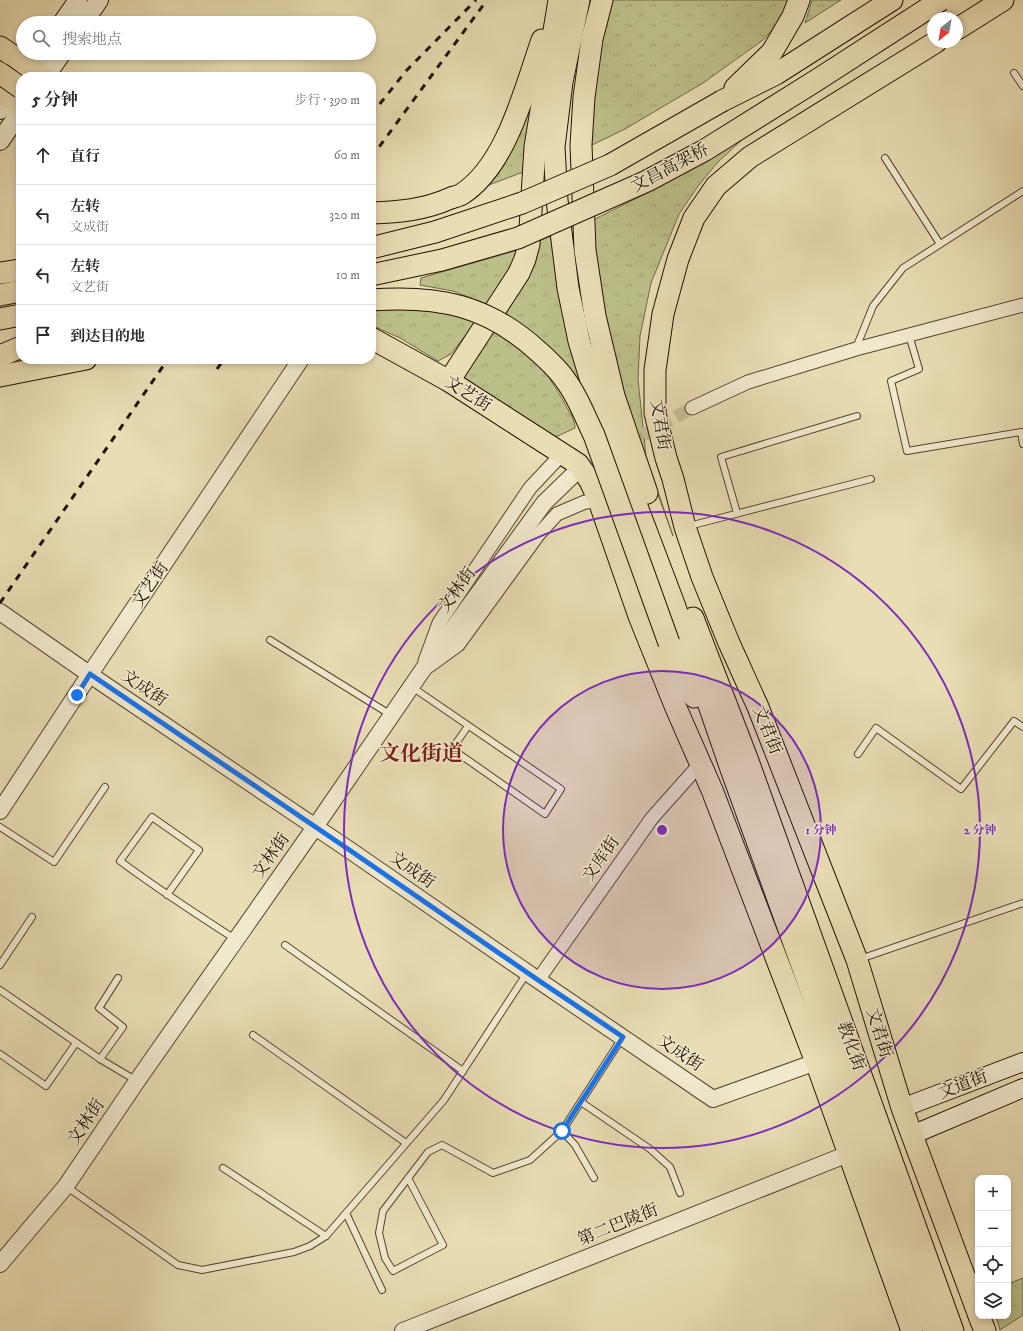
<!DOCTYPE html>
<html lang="zh">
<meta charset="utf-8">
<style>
body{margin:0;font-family:"IM FELL DW Pica","Noto Serif SC",serif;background:#f2f2f3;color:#2b2b33}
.controls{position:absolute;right:12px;bottom:12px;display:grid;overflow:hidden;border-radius:8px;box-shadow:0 2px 6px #0003}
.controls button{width:36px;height:36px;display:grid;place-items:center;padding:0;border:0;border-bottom:1px solid #e1e1e2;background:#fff;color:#2b2b33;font:20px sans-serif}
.compass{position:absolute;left:927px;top:12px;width:36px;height:36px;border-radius:50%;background:#fff;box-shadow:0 2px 6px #0003;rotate:211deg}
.stop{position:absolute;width:12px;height:12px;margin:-9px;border:3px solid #1a73e8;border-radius:50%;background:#fff}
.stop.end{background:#1a73e8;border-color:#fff;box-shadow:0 1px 4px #0008}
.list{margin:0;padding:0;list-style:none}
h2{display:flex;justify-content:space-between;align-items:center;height:52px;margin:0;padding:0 16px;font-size:17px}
h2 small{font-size:13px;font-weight:400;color:#7c7c81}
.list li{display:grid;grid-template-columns:26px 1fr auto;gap:12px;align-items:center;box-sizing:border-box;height:60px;padding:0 16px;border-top:1px solid #e1e1e2}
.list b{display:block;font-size:15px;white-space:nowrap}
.list p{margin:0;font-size:13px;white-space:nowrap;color:#7c7c81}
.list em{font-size:13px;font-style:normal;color:#7c7c81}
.icon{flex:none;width:22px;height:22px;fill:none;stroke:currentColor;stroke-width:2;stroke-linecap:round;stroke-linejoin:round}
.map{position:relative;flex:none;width:1023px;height:1331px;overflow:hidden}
.search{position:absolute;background:#fff;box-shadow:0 2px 6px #0003;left:16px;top:16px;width:360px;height:44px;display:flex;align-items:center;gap:10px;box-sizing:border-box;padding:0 14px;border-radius:22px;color:#7c7c81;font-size:15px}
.panel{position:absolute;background:#fff;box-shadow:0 2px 6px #0003;left:16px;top:72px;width:360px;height:292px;border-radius:16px}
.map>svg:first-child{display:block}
.grass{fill:url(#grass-tufts);stroke:#6f6844}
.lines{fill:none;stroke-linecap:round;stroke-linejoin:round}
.minor-tunnel{stroke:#cbbf99;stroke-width:13;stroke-dasharray:13 6;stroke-linecap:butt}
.service-casing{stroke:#54452d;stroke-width:8}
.minor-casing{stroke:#54452d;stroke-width:15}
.tertiary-casing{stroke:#54452d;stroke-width:18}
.secondary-casing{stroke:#221200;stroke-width:20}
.trunk-casing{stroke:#221200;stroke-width:23}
.service{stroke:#f1e9ce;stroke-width:6}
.minor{stroke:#f1e9ce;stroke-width:13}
.tertiary{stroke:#f1e9ce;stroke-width:16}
.secondary{stroke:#f1e9ce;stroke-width:18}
.trunk{stroke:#e9ddb4;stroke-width:21}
.rail{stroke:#221200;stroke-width:3;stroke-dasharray:7 7;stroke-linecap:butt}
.trunk-bridge-casing{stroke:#221200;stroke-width:23;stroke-linecap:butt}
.trunk-bridge{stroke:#e9ddb4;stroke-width:21}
.route{stroke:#1a73e8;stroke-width:5}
.ring{fill:none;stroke:#7b2cbf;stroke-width:2}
.labels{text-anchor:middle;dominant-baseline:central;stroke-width:3;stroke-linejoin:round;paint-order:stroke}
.street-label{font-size:17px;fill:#221200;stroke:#f1e9ce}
.district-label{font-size:21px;font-weight:bold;fill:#7a1f14;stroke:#f1e9ce}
.centre{fill:#7b2cbf;stroke:#f1e9ce;stroke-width:2}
.ring-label{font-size:12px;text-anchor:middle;font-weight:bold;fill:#7b2cbf;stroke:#f1e9ce;stroke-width:3;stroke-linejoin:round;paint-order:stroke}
</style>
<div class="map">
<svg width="1023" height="1331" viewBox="0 0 1023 1331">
<defs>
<pattern id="grass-tufts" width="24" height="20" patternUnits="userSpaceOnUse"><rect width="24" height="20" fill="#bcbf89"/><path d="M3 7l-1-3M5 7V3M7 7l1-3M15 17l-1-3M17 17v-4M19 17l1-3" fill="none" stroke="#a1a374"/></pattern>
</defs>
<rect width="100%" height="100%" fill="#e9ddb4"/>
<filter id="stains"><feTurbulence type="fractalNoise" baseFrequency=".005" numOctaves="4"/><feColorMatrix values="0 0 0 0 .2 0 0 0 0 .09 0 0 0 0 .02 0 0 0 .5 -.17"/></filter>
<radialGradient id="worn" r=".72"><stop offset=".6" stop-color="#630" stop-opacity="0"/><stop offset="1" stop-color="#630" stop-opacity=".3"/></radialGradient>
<!-- grass -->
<g class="grass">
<polygon points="609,0 790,0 779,22 763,40 703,83 625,129 588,147 588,120"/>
<polygon points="812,0 841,0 805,23"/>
<polygon points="532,89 527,139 526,171 473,191"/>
<polygon points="745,137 718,162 698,186 679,214 651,283 640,336 638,379 646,456 673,536 624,401 606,340 591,221 655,189"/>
<polygon points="553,235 601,435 576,378 555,352 531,331 506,314 526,277 539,241"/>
<polygon points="518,250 511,269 489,305 453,291 420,285 421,278"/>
<polygon points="371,302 414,304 476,322 451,354 438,361 400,338 371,325"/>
<path d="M496 330C506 338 518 346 528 354 544 368 556 387 566 406 570 413 575 420 575 428L558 436H546L460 379 486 341Z"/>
<polygon points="1023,1278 1023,1315 1000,1330 996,1316 1008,1316 1008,1284"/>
</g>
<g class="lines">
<!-- minor-tunnel -->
<polyline class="minor-tunnel" points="576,472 692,408"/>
<defs>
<g id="service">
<polyline points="1014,73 1023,86"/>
<polyline points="885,158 940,244"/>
<polyline points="909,335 919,369 891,381 907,451 1021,432 1023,444"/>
<polyline points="856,348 873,306 903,268 1023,191"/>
<polyline points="737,513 721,457 857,416"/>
<polyline points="689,526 871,479"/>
<polyline points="270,640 391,715"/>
<polyline points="412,687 561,789 545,814 452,749 468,726"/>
<polyline points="858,754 876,728 961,789 1014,721 1023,727"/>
<polyline points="0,827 54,862 105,787"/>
<path d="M167 895 199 850 152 817 120 861C158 889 196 914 235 939"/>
<polyline points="285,945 463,1071"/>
<polyline points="860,959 1023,903"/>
<polyline points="0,965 32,917"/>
<polyline points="0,990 100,1059 137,1081"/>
<polyline points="253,1035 406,1143"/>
<polyline points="0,1054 46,1086 76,1043"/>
<polyline points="100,1059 123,1027 99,1008 118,978"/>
<polyline points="581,1102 650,1149 670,1167 680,1193"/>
<polyline points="562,1131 575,1145 594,1178"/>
<polyline points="223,1168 326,1236"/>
<polyline points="408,1178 443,1245 393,1271 385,1258 379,1233 383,1211 428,1152 442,1145 493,1173 530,1160 562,1131 622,1038"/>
<polyline points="67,1187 178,1265 202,1270 294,1252 310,1246 326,1236 346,1213"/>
<polyline points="382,1290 346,1213 444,1100 527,973"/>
</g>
<g id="minor">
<polyline points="692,408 748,382 856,349 1023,305"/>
<polyline points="425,661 439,623 530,488 562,454"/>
<polyline points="429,666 458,645 538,535 557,514 585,502 599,501"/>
<polyline points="538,980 652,818 701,763"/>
</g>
<g id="tertiary">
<polyline points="0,612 105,685 348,849 538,980 713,1099 816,1062"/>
<polyline points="0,811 90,674 301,359"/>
<polyline points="0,1264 66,1186 137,1081 315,827 422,671 544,503 576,472"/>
<polyline points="403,1331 848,1154"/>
</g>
<g id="secondary">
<polyline points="62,23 78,0"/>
<polyline points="83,23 99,0"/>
<polyline points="23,77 40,53"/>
<polyline points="45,77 62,53"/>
<polyline points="0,110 17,86"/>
<polyline points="0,141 21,111"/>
<polyline points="902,1108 1023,1062"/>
<polyline points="912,1135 1023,1088"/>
</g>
<g id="trunk">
<polyline points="579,0 562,82 554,147 557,200 568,288 579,341 597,401 674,604 731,769 934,1331"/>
<polyline points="602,0 592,39 584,97 581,145 585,250 595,316 614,396 647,493"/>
<polyline points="957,29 1003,0"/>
<polyline points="936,42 750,157 716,186 694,218 678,259 663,314 655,370 655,413 666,458 673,479 685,527 702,577 729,643 758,707 857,960 902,1108 978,1313"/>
<polyline points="0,47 44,77"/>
<polyline points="735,88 772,52 793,16 799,0"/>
<polyline points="0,91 21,106"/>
<polyline points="722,101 776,74 892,0"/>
<path d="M371 213C400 212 424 210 451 198 454 197 459 196 462 194 507 165 525 88 542 40"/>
<polyline points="0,273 21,270"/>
<polyline points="0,295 21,291"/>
<polyline points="0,319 21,315"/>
<polyline points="371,338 449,381 578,464 590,481 599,501 639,616 676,708 712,790 816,1062 912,1331"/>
<polyline points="0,356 21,347"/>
<polyline points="0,376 86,359"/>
<polyline points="449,381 519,273 525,259 529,244 535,147 559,0"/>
<polyline points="693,618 748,761 953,1331"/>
<polyline points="669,643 682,674 694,697"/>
<polyline points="979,1316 985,1331"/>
</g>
</defs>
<!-- service casing -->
<use href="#service" class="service-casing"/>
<!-- minor casing -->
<use href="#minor" class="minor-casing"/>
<!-- tertiary casing -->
<use href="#tertiary" class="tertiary-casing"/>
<!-- secondary casing -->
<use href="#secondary" class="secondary-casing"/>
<!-- trunk casing -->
<use href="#trunk" class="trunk-casing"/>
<!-- service -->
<use href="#service" class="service"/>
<!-- minor -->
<use href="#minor" class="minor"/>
<!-- tertiary -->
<use href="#tertiary" class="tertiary"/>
<!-- secondary -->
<use href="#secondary" class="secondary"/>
<!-- trunk -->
<use href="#trunk" class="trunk"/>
<!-- rail -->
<g class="rail">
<polyline points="371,115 406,71 476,0"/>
<polyline points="371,158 487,0"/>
<polyline points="217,369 224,359"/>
<polyline points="0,603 168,359"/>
</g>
<defs>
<g id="trunk-bridge">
<polyline points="0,73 21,88"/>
<polyline points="371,248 435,232 522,203 610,165 722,101"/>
<polyline points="371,275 442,260 518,238 647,181 705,150 817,80 941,0"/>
<path d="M371 300C438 295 488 305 539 352 549 361 559 370 566 381 578 397 585 417 594 435L669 643"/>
</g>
</defs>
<!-- trunk-bridge casing -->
<use href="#trunk-bridge" class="trunk-bridge-casing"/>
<!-- trunk-bridge -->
<use href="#trunk-bridge" class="trunk-bridge"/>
</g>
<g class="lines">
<!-- route -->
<polyline class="route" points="77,695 90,674 348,849 538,980 623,1037 562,1131"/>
</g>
<!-- distance rings -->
<circle cx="662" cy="830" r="159" fill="#7b2cbf" fill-opacity=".12"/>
<g class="ring">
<circle cx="662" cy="830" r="159"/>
<circle cx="662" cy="830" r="318"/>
</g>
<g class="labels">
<!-- street labels -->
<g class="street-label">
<text transform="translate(670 168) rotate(-28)">文昌高架桥</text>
<text transform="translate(468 394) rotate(32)">文艺街</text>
<text transform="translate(660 425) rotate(81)">文君街</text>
<text transform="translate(150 585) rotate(-56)">文艺街</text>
<text transform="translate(457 590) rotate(-54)">文林街</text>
<text transform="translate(144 688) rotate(34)">文成街</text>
<text transform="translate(767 730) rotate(68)">文君街</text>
<text transform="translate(271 856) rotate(-55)">文林街</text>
<text transform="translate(601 859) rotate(-55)">文库街</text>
<text transform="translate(412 870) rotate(35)">文成街</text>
<text transform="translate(879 1033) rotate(73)">文君街</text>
<text transform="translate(851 1046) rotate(70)">教化街</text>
<text transform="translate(680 1053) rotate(34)">文成街</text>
<text transform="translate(963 1085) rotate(-21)">文道街</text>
<text transform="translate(86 1122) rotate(-56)">文林街</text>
<text transform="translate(618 1225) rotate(-22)">第二巴陵街</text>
</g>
<!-- district labels -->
<g class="district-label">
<text x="421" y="754">文化街道</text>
</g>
</g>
<circle cx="662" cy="830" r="6" class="centre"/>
<g class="ring-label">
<text x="821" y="834">1 分钟</text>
<text x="980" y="834">2 分钟</text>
</g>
<rect width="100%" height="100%" filter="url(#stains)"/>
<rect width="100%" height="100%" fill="url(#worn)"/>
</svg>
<div class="controls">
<button>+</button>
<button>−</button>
<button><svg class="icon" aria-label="locate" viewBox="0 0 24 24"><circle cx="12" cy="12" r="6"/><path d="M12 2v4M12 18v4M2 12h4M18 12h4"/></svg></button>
<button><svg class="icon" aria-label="layers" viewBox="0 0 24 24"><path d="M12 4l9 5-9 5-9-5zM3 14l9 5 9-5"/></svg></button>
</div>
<svg class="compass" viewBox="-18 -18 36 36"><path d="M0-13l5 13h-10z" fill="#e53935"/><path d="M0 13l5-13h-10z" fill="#7c7c81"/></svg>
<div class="stop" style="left:562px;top:1131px"></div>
<div class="stop end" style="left:77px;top:695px"></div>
<div class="search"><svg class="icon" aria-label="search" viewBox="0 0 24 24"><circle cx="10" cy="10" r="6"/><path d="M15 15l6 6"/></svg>搜索地点</div>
<section class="panel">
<h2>5 分钟<small>步行 · 390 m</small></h2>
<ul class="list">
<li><svg class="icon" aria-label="ahead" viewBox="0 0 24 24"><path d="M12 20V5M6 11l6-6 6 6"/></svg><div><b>直行</b></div><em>60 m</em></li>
<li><svg class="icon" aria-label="left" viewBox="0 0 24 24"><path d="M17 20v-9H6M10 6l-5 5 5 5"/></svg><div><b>左转</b><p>文成街</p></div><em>320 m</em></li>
<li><svg class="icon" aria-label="left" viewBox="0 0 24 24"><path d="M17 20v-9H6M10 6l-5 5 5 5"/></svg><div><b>左转</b><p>文艺街</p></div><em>10 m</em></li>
<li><svg class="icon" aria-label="arrive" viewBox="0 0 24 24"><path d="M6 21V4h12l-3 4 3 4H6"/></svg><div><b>到达目的地</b></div></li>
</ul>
</section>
</div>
